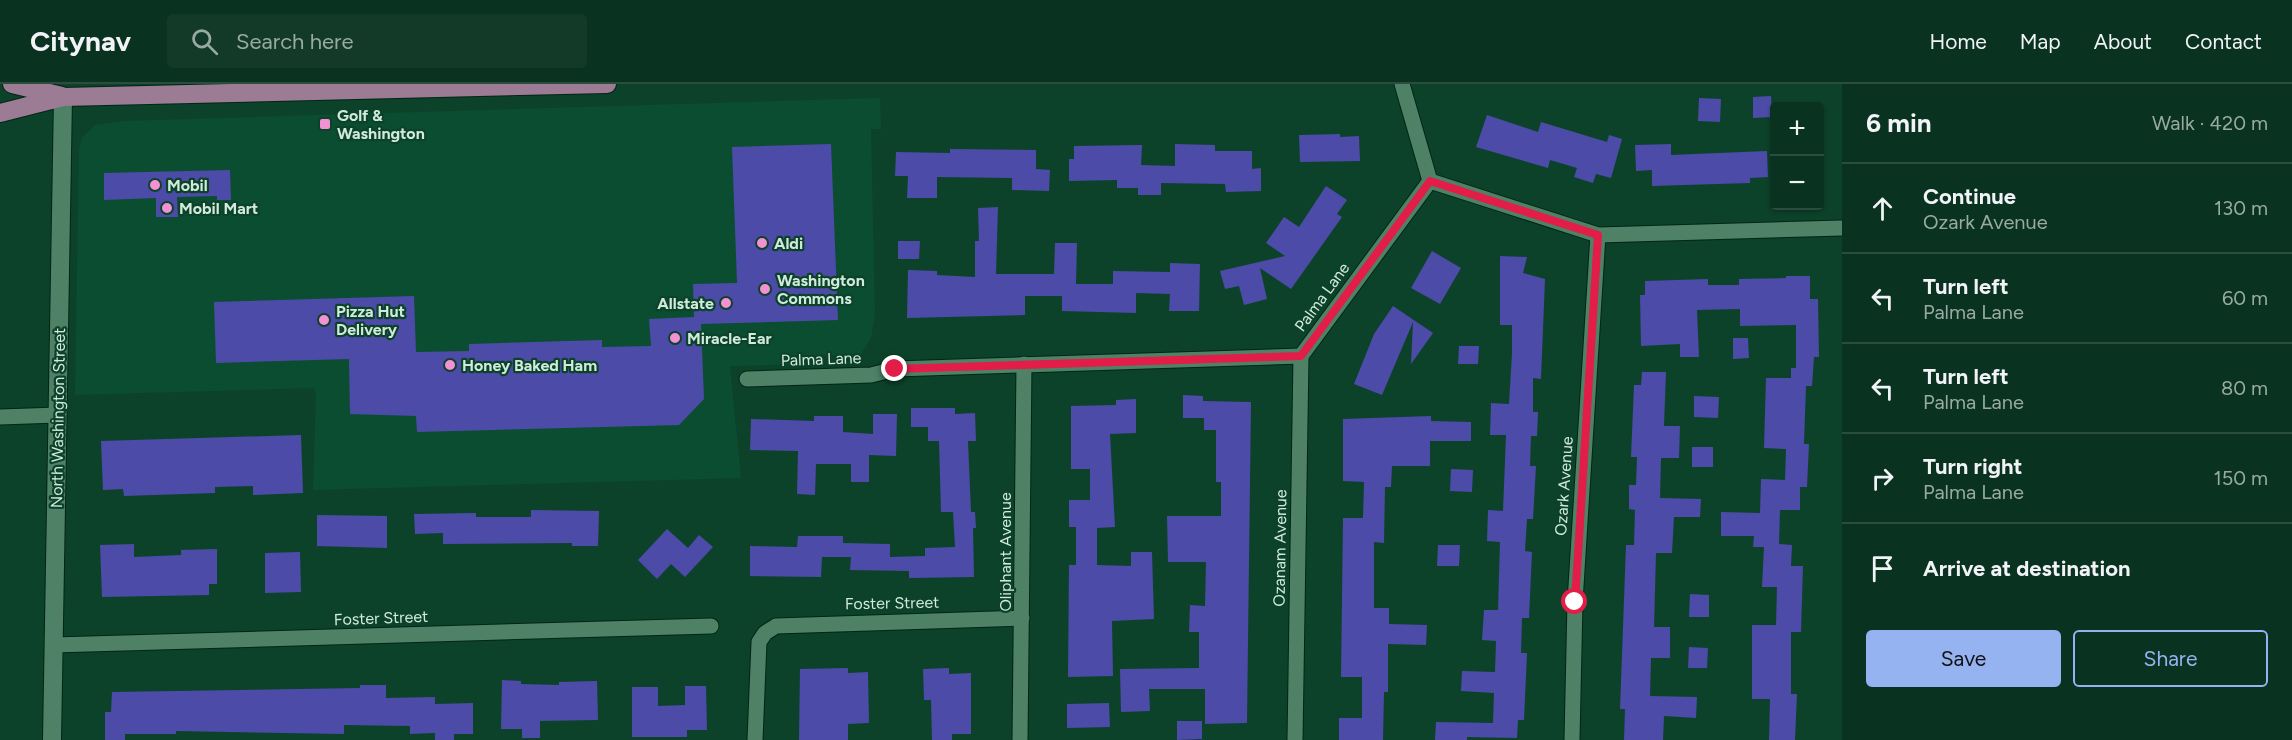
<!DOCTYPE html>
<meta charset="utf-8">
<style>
body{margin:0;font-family:Figtree,sans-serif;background:#133a29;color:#f1f3f6}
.controls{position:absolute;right:18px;top:18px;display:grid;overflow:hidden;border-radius:6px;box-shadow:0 2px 4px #0004}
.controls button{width:54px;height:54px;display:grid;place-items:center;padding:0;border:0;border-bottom:2px solid #2a4d3e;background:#0a3220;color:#f1f3f6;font:30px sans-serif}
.stop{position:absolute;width:18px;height:18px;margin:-14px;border:4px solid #e11d48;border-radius:50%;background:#fff}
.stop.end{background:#e11d48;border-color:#fff;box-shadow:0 2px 6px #0008}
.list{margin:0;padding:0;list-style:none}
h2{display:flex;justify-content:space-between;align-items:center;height:78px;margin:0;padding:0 24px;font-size:26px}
h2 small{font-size:20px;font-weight:400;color:#99aaa5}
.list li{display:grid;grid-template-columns:39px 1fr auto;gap:18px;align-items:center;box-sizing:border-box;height:90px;padding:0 24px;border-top:2px solid #2a4d3e}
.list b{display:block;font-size:22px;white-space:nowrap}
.list p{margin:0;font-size:20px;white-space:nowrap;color:#99aaa5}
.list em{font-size:20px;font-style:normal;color:#99aaa5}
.actions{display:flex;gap:12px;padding:18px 24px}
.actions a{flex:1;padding:14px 0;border:2px solid #95b2f1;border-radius:6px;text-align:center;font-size:21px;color:#95b2f1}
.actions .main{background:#95b2f1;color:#111}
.icon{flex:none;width:33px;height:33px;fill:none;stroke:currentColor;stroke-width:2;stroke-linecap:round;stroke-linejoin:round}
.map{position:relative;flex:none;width:1842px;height:656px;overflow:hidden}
header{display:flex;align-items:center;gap:36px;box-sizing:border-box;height:84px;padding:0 30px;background:#0a3220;border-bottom:2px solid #2a4d3e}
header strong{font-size:28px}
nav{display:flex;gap:33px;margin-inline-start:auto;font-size:21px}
.search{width:420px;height:54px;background:#133a29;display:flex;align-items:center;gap:15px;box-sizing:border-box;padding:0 21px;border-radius:6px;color:#99aaa5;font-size:22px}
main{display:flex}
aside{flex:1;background:#0a3220}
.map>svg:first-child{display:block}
.built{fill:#0b4d31}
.building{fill:#4c4ba7}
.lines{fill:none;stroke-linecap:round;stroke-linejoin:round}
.street-casing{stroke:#002615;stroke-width:17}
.secondary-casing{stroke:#002615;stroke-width:20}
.primary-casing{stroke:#002615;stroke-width:20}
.street{stroke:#4f8166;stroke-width:15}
.secondary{stroke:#4f8166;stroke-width:18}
.primary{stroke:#9c7b95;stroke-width:18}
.route{stroke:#e11d48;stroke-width:8}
.poi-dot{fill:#f391d5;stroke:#0d422a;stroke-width:2}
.labels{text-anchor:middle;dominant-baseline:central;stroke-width:4.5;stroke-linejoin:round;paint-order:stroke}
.poi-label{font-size:16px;font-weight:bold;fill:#d0eadb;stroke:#0d422a;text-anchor:start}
.street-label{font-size:16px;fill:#d0eadb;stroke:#0d422a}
</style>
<header>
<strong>Citynav</strong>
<div class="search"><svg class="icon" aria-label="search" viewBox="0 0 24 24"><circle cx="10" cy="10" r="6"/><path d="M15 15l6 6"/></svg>Search here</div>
<nav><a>Home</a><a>Map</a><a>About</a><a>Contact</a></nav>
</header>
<main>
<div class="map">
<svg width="1842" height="656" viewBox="0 0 1842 656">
<rect width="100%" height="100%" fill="#0d422a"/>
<!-- built -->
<polygon class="built" points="880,14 881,45 871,45 875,231 871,254 861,270 818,272 818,280 730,282 741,394 313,406 316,308 313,304 75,311 79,65 82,54 95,41 124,37"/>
<!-- building -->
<g class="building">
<polygon points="1771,12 1772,33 1753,34 1753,13"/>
<polygon points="1699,14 1721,15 1720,38 1698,37"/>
<polygon points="1487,31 1538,48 1541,38 1607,58 1609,51 1622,55 1611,94 1596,90 1593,99 1574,93 1577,84 1550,76 1548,84 1476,63"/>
<polygon points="1340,50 1340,53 1359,52 1360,77 1300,78 1299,51"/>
<polygon points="831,60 838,236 701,240 704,315 679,341 417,348 416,332 350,330 349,275 216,279 214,218 414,212 416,268 469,267 469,260 602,256 602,263 651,262 649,235 694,233 693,200 737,199 732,63"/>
<polygon points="1175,60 1215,61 1215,67 1252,67 1252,85 1261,84 1261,107 1226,108 1225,100 1161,99 1161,111 1138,111 1138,104 1117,104 1117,96 1069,97 1069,75 1074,75 1074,62 1142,61 1141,81 1175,82"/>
<polygon points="1671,60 1671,71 1767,67 1768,93 1750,94 1750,99 1652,102 1652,86 1636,87 1635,61"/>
<polygon points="950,65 1036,66 1036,85 1050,86 1049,107 1012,106 1012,94 937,93 937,114 907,114 908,92 895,92 896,68 950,69"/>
<polygon points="230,86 231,116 217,116 217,112 177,113 178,133 156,133 156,114 104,116 104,89"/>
<polygon points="1326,102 1347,116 1337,130 1342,133 1291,205 1260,184 1267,215 1244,221 1239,202 1225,205 1220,187 1285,172 1266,159 1284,133 1299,143"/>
<polygon points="998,123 996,190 1054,190 1055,159 1077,159 1076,200 1113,200 1113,187 1170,188 1170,179 1200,180 1199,227 1169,227 1170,210 1136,209 1136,229 1062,227 1062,212 1025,212 1025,231 907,234 908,186 937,187 937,191 975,193 975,157 979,157 978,124"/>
<polygon points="898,157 920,157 919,175 898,175"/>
<polygon points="1432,167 1461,184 1440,220 1411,204"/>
<polygon points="1500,172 1527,173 1523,189 1545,195 1541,295 1533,294 1533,328 1538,328 1537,352 1531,352 1530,382 1536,382 1533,435 1527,435 1525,467 1532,468 1529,534 1522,534 1521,569 1527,569 1524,636 1518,636 1517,654 1467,653 1467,656 1435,656 1436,638 1493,639 1494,609 1461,607 1462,587 1495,588 1496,557 1482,556 1484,526 1498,526 1500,458 1487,457 1488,426 1503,427 1506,351 1490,351 1491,319 1509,320 1512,269 1512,241 1500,241"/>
<polygon points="1786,192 1810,192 1810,215 1818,215 1819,273 1814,273 1812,302 1806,302 1804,360 1809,360 1807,403 1800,403 1800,426 1780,426 1779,460 1792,461 1791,482 1803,482 1801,548 1791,548 1791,610 1797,610 1795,656 1769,656 1770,615 1752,615 1752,541 1776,541 1777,503 1762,503 1764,463 1753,463 1754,452 1721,452 1721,428 1760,429 1761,395 1785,396 1786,365 1764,364 1766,294 1791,294 1791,284 1796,284 1796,241 1740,242 1740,225 1697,226 1699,273 1680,273 1680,260 1641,262 1640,211 1645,211 1645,197 1708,195 1708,201 1739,201 1739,195 1786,194"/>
<polygon points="1393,222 1433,249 1411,280 1413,238 1382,311 1354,300 1374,250"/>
<polygon points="1733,254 1748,254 1749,274 1733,275"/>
<polygon points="1459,262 1479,262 1478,280 1458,280"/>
<polygon points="1642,288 1666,288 1664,342 1680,342 1679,374 1661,374 1660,414 1701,415 1700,433 1674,433 1672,469 1656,469 1654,543 1670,543 1670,574 1651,574 1650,612 1697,613 1696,634 1664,632 1663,656 1624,656 1625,625 1620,625 1626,461 1634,461 1635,426 1629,425 1629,401 1636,401 1637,373 1631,373 1634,301 1641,301"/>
<polygon points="1183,311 1203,312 1203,317 1251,318 1247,639 1205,640 1205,605 1149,605 1150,627 1121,628 1120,585 1199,584 1199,548 1189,548 1190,521 1205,522 1206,478 1168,478 1167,432 1221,432 1221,398 1216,398 1216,346 1204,346 1204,334 1183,334"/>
<polygon points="1694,312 1719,313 1718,334 1694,333"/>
<polygon points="1136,315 1136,349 1110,350 1115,443 1097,444 1097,481 1131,482 1131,468 1152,468 1154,535 1112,537 1113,592 1068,593 1069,481 1076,481 1076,443 1069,443 1069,416 1090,416 1090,385 1071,385 1071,322 1116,321 1116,316"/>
<polygon points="911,324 955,324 955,330 975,329 976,357 968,357 971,428 975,428 976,444 973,444 974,493 909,494 909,487 850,486 851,473 822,473 821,493 750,492 750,462 797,463 798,452 843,452 843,459 890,460 890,473 925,472 925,464 955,463 953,428 941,428 939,357 928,357 928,343 911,343"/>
<polygon points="873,330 897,330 896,372 869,371 869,398 851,398 851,380 816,380 815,411 797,410 798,367 750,366 751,335 814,337 814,332 843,332 843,348 873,350"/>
<polygon points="1431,332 1431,337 1471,338 1471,357 1430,357 1430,382 1392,382 1391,403 1385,403 1384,459 1374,458 1374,524 1389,524 1389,540 1427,541 1426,561 1388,560 1388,608 1384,608 1383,656 1339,656 1339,634 1362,634 1362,593 1341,593 1343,434 1363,434 1364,398 1343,397 1343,335"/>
<polygon points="301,351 303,409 253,411 253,402 215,403 215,409 124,412 123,405 103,406 101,357"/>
<rect x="1692" y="363" width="21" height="20"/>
<polygon points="1451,385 1473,386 1472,408 1450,407"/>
<polygon points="531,426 599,427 598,462 572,462 572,459 443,460 443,449 415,450 414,430 476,429 476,433 531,433"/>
<polygon points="317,431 387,432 387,464 317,462"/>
<polygon points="667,445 688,464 699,451 713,463 685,493 671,480 657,495 638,476"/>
<polygon points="134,460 134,473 181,471 181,466 217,465 217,500 209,500 209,511 102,513 100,461"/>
<polygon points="1438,461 1460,461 1459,482 1437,482"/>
<polygon points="300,468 301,508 265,509 265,469"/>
<polygon points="1690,510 1709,511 1709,533 1689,533"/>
<polygon points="1689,563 1708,564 1707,584 1688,584"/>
<polygon points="848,584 848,589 868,588 869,639 848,640 848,656 799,656 800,585"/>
<polygon points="949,584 949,590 971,589 971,650 952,650 952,656 932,656 931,616 924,616 923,585"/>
<polygon points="502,596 521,597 521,600 559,601 559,598 597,597 598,636 540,637 540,654 522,654 522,645 501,645"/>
<polygon points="360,601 386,601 386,614 435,613 435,620 473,619 473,650 454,650 454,656 435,656 435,649 410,650 410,642 344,641 344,650 176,647 176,650 125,650 125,656 105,656 105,628 111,628 112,608 360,604"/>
<polygon points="685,602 706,602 707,646 687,646 687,653 632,653 632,603 658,603 658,622 685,621"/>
<polygon points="1109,619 1110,643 1067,644 1067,620"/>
<polygon points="1177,637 1202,637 1202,655 1177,656"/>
</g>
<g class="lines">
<defs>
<g id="street">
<polyline points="1402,0 1430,97"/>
<polyline points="1430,97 1598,151 1842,144"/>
<polyline points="1301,272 1430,97"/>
<polyline points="747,295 871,291 895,285 1301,272"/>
<polyline points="0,333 58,331"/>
<polyline points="53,561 711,542"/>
<polyline points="755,656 759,558 765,549 776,542 1022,534"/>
<polyline points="1020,656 1024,280"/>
<polyline points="1295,656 1301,272"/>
<polyline points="1572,656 1575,518 1598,151"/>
</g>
<polyline id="secondary" points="52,656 63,13"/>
<g id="primary">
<polyline points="12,0 62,12"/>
<polyline points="0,29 63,13 607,0"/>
</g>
</defs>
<!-- street casing -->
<use href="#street" class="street-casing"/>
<!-- secondary casing -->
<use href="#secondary" class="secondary-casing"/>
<!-- primary casing -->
<use href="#primary" class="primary-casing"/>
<!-- street -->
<use href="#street" class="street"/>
<!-- secondary -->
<use href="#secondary" class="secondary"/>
<!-- primary -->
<use href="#primary" class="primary"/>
</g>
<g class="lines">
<!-- route -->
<polyline class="route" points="895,285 1301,272 1430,97 1598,151 1575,518"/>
</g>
<!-- markers -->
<g class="poi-dot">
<rect x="319" y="34" width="12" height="12" rx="3"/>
<circle cx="155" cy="101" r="6"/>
<circle cx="167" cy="124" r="6"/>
<circle cx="762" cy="159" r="6"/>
<circle cx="765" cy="205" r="6"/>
<circle cx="726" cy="219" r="6"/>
<circle cx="324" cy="236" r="6"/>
<circle cx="675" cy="254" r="6"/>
<circle cx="450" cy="281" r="6"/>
</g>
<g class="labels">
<!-- poi labels -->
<g class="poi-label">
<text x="337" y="31">Golf &amp;<tspan x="337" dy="18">Washington</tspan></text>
<text x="167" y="101">Mobil</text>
<text x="179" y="124">Mobil Mart</text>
<text x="774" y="159">Aldi</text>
<text x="777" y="196">Washington<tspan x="777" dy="18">Commons</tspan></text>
<text x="714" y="219" text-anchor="end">Allstate</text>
<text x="336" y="227">Pizza Hut<tspan x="336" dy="18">Delivery</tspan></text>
<text x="687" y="254">Miracle-Ear</text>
<text x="462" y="281">Honey Baked Ham</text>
</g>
<!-- street labels -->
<g class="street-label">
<text transform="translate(1322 213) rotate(-54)">Palma Lane</text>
<text transform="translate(821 275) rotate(-2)">Palma Lane</text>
<text transform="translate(58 334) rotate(-89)">North Washington Street</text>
<text transform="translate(1564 402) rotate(-86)">Ozark Avenue</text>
<text transform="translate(1280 464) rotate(-89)">Ozanam Avenue</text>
<text transform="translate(1005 468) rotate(-90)">Oliphant Avenue</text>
<text transform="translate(892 519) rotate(-1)">Foster Street</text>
<text transform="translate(381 534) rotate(-2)">Foster Street</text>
</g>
</g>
</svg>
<div class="controls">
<button>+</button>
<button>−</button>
</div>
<div class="stop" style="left:1575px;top:518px"></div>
<div class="stop end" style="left:895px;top:285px"></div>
</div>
<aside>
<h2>6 min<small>Walk · 420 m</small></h2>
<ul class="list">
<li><svg class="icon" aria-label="ahead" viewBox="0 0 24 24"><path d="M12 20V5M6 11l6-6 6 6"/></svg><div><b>Continue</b><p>Ozark Avenue</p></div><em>130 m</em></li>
<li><svg class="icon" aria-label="left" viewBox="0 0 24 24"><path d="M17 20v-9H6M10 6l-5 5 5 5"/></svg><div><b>Turn left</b><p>Palma Lane</p></div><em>60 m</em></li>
<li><svg class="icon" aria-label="left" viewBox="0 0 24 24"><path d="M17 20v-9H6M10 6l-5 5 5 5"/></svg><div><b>Turn left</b><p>Palma Lane</p></div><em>80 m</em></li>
<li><svg class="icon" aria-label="right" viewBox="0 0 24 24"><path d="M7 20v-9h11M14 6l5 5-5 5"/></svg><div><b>Turn right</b><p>Palma Lane</p></div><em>150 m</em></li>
<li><svg class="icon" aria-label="arrive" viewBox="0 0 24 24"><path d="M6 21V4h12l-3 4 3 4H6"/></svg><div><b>Arrive at destination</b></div></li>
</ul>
<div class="actions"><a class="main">Save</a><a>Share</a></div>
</aside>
</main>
